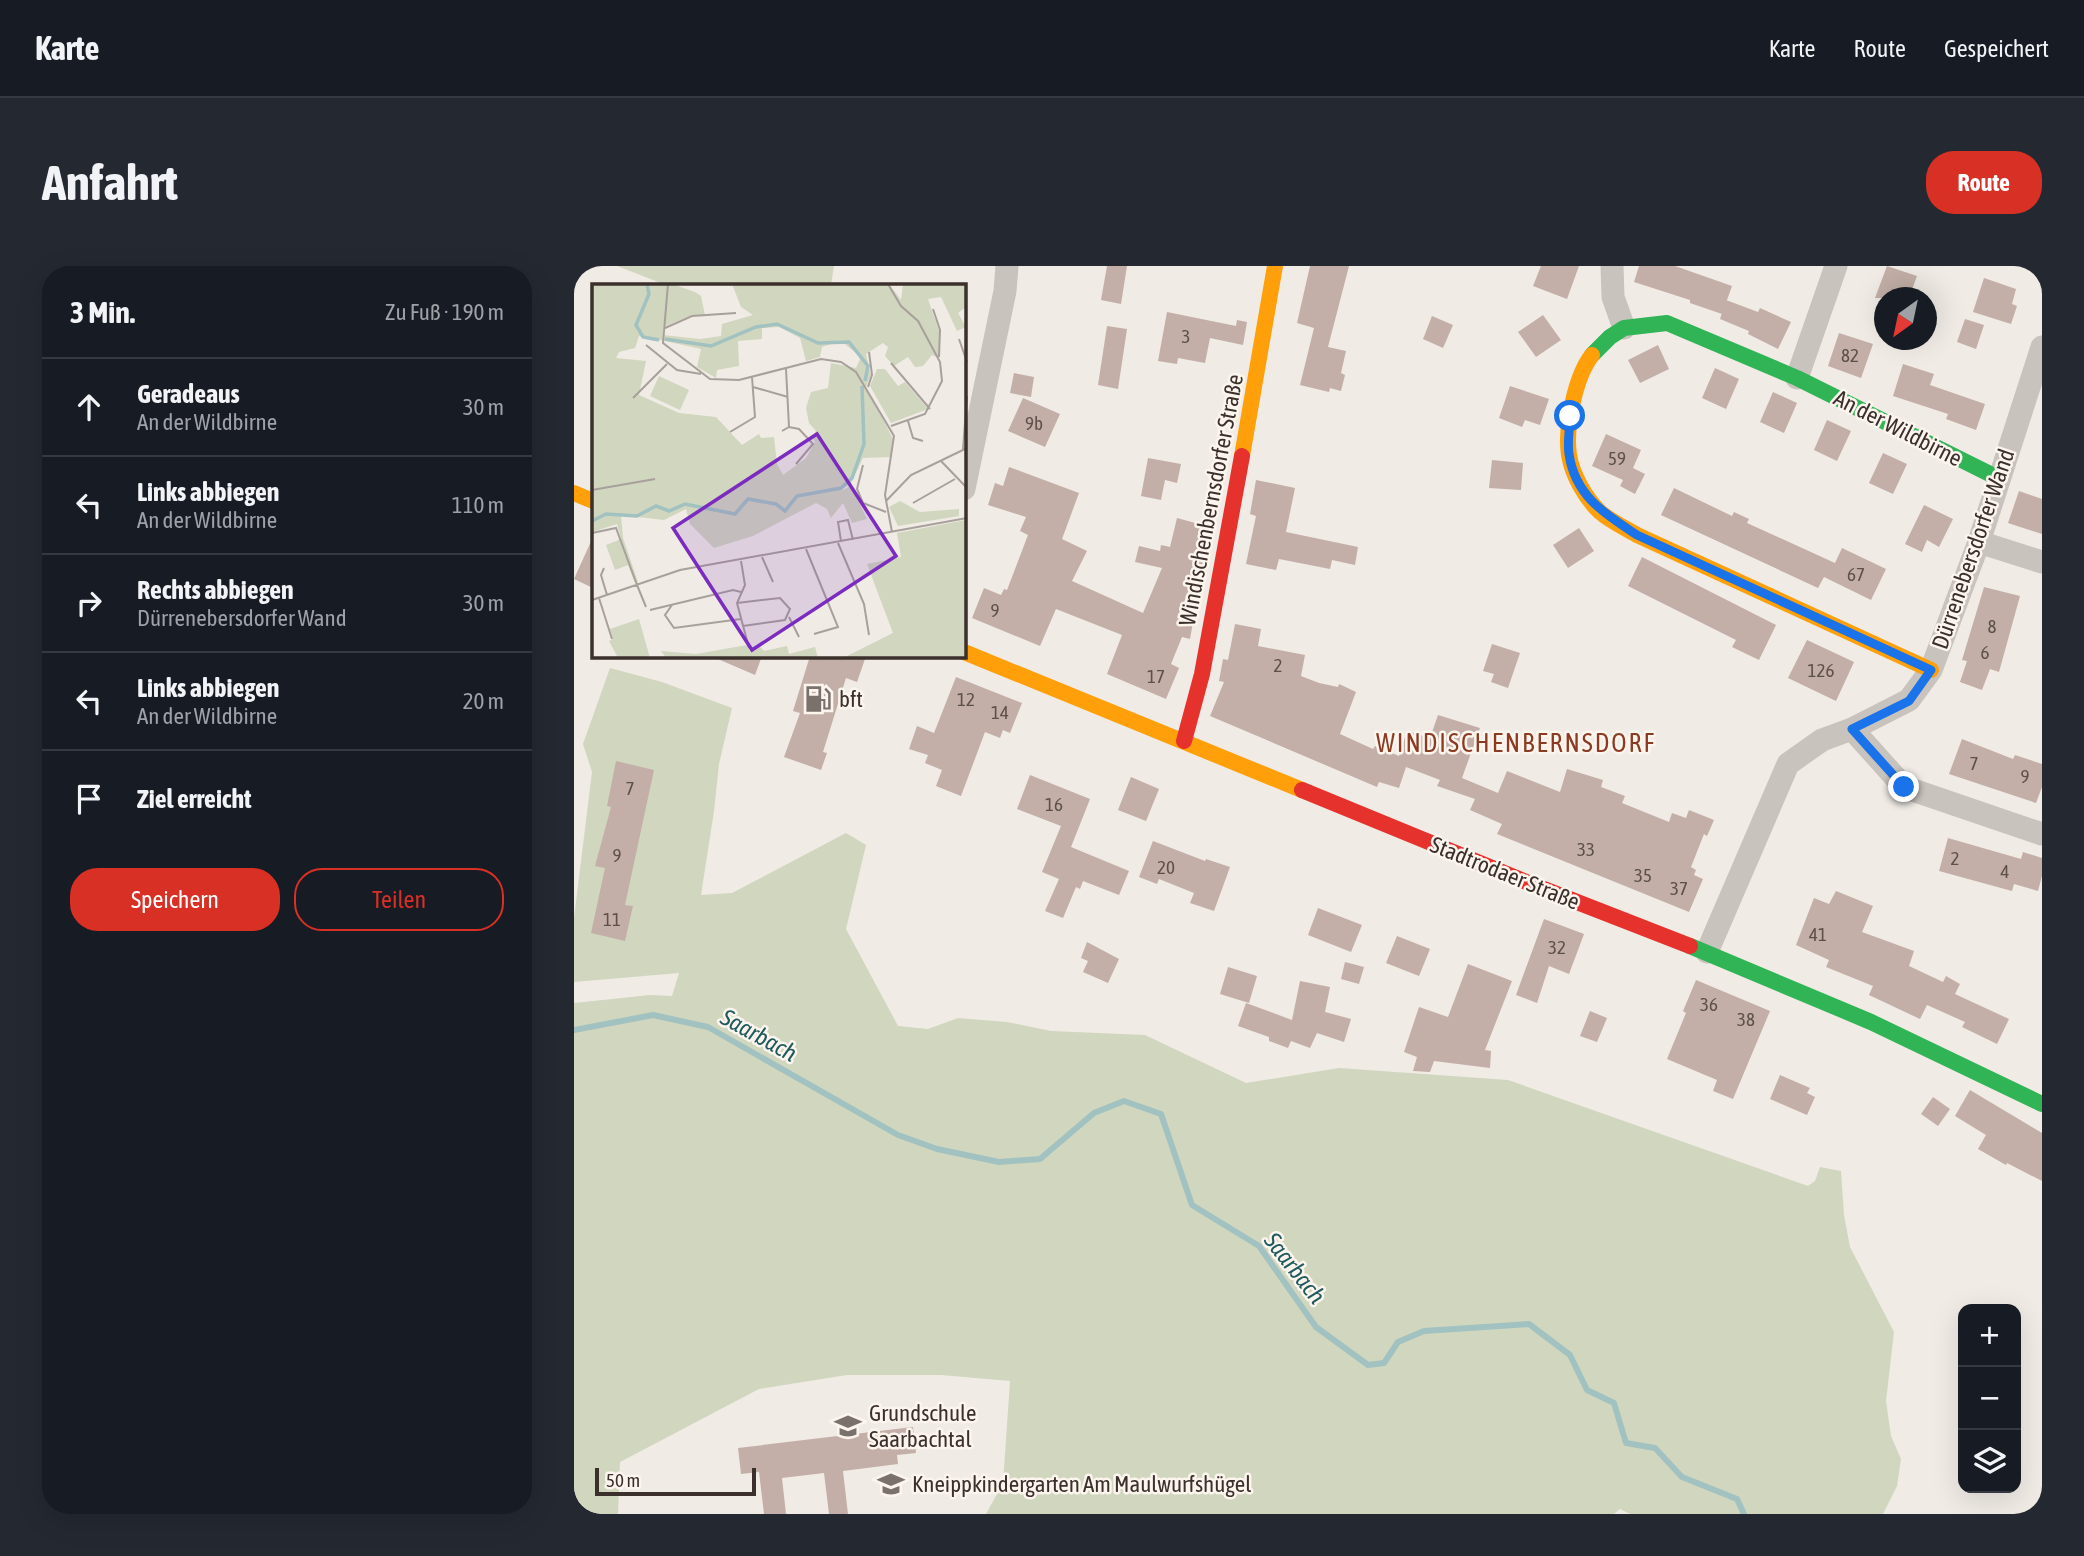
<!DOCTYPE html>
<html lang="de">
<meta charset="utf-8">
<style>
body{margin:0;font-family:"Asap Condensed",sans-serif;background:#242831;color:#f1f3f6}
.controls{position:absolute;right:21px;bottom:21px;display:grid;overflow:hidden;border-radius:14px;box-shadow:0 7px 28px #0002}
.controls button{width:63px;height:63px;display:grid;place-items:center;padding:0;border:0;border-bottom:2px solid #363941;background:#171b24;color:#f1f3f6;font:35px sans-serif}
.compass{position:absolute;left:1300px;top:21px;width:63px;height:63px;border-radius:50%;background:#171b24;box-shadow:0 7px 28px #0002;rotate:213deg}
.scale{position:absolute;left:21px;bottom:18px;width:161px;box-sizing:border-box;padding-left:7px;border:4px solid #3b302b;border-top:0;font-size:19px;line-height:24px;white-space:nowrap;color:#3b302b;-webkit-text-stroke:5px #fbf5ee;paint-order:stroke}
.stop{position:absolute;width:21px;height:21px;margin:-16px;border:5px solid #1a73e8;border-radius:50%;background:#fff}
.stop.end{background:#1a73e8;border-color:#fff;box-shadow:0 2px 7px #0008}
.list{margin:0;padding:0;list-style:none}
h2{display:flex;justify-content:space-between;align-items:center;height:91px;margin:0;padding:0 28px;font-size:30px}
h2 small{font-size:23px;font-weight:400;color:#9ea1a6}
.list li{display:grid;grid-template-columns:46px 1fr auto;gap:21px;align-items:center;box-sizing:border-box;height:98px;padding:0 28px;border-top:2px solid #363941}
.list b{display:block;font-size:26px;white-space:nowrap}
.list p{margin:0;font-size:23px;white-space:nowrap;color:#9ea1a6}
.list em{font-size:23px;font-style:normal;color:#9ea1a6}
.actions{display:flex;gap:14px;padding:21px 28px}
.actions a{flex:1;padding:16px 0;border:2px solid #d93025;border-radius:28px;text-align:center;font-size:24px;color:#d93025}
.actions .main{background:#d93025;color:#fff}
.icon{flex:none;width:38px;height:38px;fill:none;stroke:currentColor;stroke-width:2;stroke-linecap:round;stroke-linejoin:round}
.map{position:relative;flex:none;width:1468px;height:1248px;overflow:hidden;border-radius:28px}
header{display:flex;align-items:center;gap:42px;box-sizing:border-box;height:98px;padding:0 35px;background:#171b24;border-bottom:2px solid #363941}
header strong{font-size:33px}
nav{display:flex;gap:38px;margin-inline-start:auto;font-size:24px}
.intro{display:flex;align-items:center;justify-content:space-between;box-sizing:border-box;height:168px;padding:0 42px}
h1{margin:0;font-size:49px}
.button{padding:18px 32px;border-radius:28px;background:#d93025;color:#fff;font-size:24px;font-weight:700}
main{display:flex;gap:42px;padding:0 42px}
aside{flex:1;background:#171b24;border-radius:28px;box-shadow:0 7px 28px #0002}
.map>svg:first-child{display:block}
.green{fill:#d1d6bf}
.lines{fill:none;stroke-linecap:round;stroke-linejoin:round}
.stream{stroke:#a1c2c1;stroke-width:6}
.building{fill:#c3afa7}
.street{stroke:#c9c3be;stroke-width:23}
.fast{stroke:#30b455;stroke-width:16}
.slow{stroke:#ff9f0a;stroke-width:16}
.jam{stroke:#e5322d;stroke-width:16}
.route{stroke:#1a73e8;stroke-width:9}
.labels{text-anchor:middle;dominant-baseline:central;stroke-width:5;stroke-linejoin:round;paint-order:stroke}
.number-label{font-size:19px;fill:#5d504a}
.street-label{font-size:23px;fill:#3b302b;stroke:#fbf5ee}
.poi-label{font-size:23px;fill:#3b302b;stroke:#fbf5ee;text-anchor:start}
.water-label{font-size:24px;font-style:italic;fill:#1f5a5e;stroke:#fbf5ee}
.quarter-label{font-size:26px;letter-spacing:2px;fill:#8c3b22;stroke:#fbf5ee}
.inset-river{fill:none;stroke:#a1c2c1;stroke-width:3.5}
.inset-road{fill:none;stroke:#a8a09b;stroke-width:2}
.view{fill:#7b2cbf;fill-opacity:0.15;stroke:#7b2cbf;stroke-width:3.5}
.inset-edge{fill:none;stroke:#3b302b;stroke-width:3.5}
</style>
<header>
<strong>Karte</strong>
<nav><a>Karte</a><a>Route</a><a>Gespeichert</a></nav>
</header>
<div class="intro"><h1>Anfahrt</h1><a class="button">Route</a></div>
<main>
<aside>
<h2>3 Min.<small>Zu Fuß · 190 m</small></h2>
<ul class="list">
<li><svg class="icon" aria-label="ahead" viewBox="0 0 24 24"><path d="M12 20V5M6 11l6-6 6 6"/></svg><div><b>Geradeaus</b><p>An der Wildbirne</p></div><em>30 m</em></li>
<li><svg class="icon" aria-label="left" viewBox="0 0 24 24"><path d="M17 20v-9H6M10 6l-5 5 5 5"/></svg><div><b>Links abbiegen</b><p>An der Wildbirne</p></div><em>110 m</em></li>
<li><svg class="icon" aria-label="right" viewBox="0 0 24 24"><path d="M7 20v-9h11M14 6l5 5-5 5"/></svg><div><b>Rechts abbiegen</b><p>Dürrenebersdorfer Wand</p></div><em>30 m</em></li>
<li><svg class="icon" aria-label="left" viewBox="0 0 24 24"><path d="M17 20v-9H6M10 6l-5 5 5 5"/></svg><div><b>Links abbiegen</b><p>An der Wildbirne</p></div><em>20 m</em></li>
<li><svg class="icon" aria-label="arrive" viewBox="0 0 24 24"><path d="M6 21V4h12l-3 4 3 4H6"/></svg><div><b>Ziel erreicht</b></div></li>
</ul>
<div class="actions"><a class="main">Speichern</a><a>Teilen</a></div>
</aside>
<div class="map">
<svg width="1468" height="1248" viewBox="0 0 1468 1248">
<rect width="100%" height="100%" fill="#f0ebe5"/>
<!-- green -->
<g class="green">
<polygon points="43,0 260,0 257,19 92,19"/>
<polygon points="36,402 88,416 158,442 145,498 140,545 127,629 158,627 272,567 292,579 272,663 324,760 354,763 384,752 433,756 477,765 571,769 672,817 765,802 934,814 1234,920 1241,915 1246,901 1267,905 1270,949 1276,981 1320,1066 1312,1135 1317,1170 1327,1193 1323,1220 1309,1248 1056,1248 1046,1243 1040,1248 412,1248 429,1217 436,1115 367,1109 273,1109 185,1123 46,1196 44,1248 0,1248 0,737 76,729 98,730 105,707 0,716 0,652 18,506 9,478"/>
</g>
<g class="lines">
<!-- stream -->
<polyline class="stream" points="0,764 79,749 134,761 324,869 363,883 425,896 466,893 520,847 550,835 587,848 618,939 685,980 742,1061 794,1099 810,1097 824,1076 850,1065 955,1058 996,1089 1013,1124 1040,1137 1052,1177 1081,1182 1108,1211 1163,1233 1170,1248"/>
</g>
<!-- building -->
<g class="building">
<polygon points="533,0 553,0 547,38 527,34"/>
<polygon points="736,0 775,0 754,81 772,85 767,107 771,109 767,125 756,122 755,126 726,119 740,62 723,57"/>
<polygon points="967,0 1005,0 993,33 959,20"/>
<polygon points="1065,0 1101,0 1158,20 1148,48 1116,37 1116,34 1060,16"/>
<polygon points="1313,0 1343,10 1335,32 1301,32"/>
<polygon points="1410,12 1442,23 1438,38 1443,40 1437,58 1399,46"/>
<polygon points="1152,34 1184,46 1186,42 1217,56 1204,83 1174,68 1175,65 1146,53"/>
<polygon points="593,46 662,60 663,54 673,56 669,79 636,72 631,97 604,92 603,98 584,95"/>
<polygon points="969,49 987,74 962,91 944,66"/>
<polygon points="858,50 879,59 869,82 849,73"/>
<polygon points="1391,53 1410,59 1402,83 1383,76"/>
<polygon points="533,60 553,63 544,123 524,119"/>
<polygon points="1265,67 1299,78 1287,112 1254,100"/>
<polygon points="1084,79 1095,103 1066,117 1054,94"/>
<polygon points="1329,98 1360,108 1356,119 1411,138 1402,164 1372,153 1374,148 1319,130"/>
<polygon points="1141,102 1165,113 1152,143 1128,132"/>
<polygon points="440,107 460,111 457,131 436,127"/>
<polygon points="936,120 975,133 966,159 951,154 948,161 925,152"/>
<polygon points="1199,126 1223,137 1210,167 1186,156"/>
<polygon points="449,132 486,148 471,181 434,165"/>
<polygon points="1253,154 1277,165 1263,195 1240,184"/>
<polygon points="1032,168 1067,184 1059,202 1071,208 1061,228 1046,220 1049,214 1018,200"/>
<polygon points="1309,187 1333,198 1319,228 1295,217"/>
<polygon points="574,192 607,198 603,217 591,214 587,234 567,230"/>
<polygon points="918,194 949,197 947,224 915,222"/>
<polygon points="435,201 505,227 488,273 513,285 498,315 569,347 588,302 561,296 565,280 586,285 587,279 596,281 603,252 636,261 627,309 622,308 603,352 619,356 616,373 608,371 597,398 605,402 592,433 533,408 548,369 482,343 466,380 398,352 410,322 427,329 430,323 433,324 454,269 446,265 452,251 414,239 421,217 429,220"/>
<polygon points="682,214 721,222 712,266 784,281 781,299 758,294 756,303 705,293 702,304 672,298 682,250 676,248"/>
<polygon points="1100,222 1158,250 1160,246 1175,253 1173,257 1261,297 1268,282 1312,303 1297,334 1250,311 1244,322 1087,249"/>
<polygon points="1445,225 1468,233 1468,268 1434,257"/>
<polygon points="1350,239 1379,253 1365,281 1353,274 1348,286 1331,278"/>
<polygon points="1005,262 1020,285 994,302 979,279"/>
<polygon points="19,271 19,322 0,313"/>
<polygon points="1068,291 1202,359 1185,394 1158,381 1162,374 1054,320"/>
<polygon points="1410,321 1446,330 1425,406 1416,403 1408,424 1386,416 1393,395 1388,394"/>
<polygon points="661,358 687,363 684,380 731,389 727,410 745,417 764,421 765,418 782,426 766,468 799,483 801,480 825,490 833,465 856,472 864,449 906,462 888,512 924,527 933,505 986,526 993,503 1029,514 1027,521 1051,530 1048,537 1095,556 1098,547 1112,552 1115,544 1140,554 1133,570 1130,568 1117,601 1122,604 1120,609 1129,613 1115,646 923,568 928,558 896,544 901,533 863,520 866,514 832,501 825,522 805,516 803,521 636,450 650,416 645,415 649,393 654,394"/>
<polygon points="1233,374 1280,396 1262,435 1214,412"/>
<polygon points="918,378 946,387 934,422 917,416 920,408 909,405"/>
<polygon points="137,390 188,390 181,409"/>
<polygon points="236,390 292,390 283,416 272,412 249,486 253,487 247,504 210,491 226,447 219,445"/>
<polygon points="382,411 448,437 436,467 429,464 426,472 411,466 387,530 362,520 368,504 351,497 354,489 335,483 343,460 360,467"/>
<polygon points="1388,473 1439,493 1441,489 1468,498 1468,521 1462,537 1375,508"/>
<polygon points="42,495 80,504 51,639 59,640 51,675 17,667 31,602 21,600 37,541 33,540"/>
<polygon points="456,509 516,533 497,581 555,605 545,629 509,615 506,623 502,621 489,652 471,645 485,613 468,606 487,560 443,543"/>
<polygon points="557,511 585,523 572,555 544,544"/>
<polygon points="1374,572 1447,593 1449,586 1468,592 1468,610 1464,625 1440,618 1438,625 1365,605"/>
<polygon points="579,575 631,595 632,593 656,601 640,645 616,637 620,627 585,613 583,618 565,611"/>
<polygon points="1262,625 1299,640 1288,666 1340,685 1335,700 1369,716 1372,710 1386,718 1381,728 1435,753 1423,778 1388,761 1391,756 1353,739 1346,753 1295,729 1299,720 1252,701 1255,694 1222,679 1240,632 1255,638"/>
<polygon points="744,642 788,659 777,686 734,669"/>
<polygon points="970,653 1010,668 995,708 975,700 963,737 942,729"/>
<polygon points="823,670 856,683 845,710 812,697"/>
<polygon points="513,676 545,693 534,717 509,706 514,695 507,692"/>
<polygon points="771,696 790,701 785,718 767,713"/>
<polygon points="894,698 938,715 911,784 917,785 916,802 860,795 856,806 839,805 843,791 830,786 845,741 874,751"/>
<polygon points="654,701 683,710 675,737 646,728"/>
<polygon points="1122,714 1196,745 1159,833 1139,825 1143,814 1093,793 1112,747 1109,745"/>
<polygon points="726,715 756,721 751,746 777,753 770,776 743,767 736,782 717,775 714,782 695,775 695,771 664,760 672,737 718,754"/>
<polygon points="1016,745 1033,752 1023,776 1006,770"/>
<polygon points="1206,809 1236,822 1233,827 1241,831 1233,849 1196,833"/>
<polygon points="1396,824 1468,867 1468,915 1433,897 1432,899 1404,883 1412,869 1381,850"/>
<polygon points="1359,831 1376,843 1364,860 1347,848"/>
<polygon points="339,1161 342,1187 323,1189 324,1198 269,1205 274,1248 255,1248 250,1207 208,1212 212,1248 190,1248 185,1206 167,1208 164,1182"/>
</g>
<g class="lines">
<!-- street -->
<g class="street">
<polyline points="1038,0 1039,31 1050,62"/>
<polyline points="1223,112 1262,0"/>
<polyline points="390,223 431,25 433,0"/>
<polyline points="1405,276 1468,296"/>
<polyline points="1278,463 1330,521 1468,568"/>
<polyline points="1133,686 1214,498 1248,474 1278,463 1335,434 1357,404 1405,276 1468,81"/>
</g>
<!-- fast -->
<g class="fast">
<polyline points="1018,89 1036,71 1050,62 1093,57 1223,112 1424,212"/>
<polyline points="1116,680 1297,756 1468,838"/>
</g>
<!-- slow -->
<g class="slow">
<path d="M1018 89C1001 111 991 161 995 189 998 208 1011 232 1026 246 1036 255 1051 262 1063 269L1357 404"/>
<polyline points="668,190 701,0"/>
<polyline points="0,227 19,235"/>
<polyline points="390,386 728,524"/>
</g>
<!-- jam -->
<g class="jam">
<polyline points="610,475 628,408 668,190"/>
<polyline points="728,524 962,620 1116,680"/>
</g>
</g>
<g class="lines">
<!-- route -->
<path class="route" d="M996 150C996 162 993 176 995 188 1001 230 1031 248 1063 269L1357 404 1335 435 1278 463 1330 521"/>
</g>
<!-- icons -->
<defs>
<symbol id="fuel-bare" viewBox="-9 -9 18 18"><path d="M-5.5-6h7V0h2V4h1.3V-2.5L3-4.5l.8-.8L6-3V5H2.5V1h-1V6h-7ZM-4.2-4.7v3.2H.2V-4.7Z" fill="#7a716c" stroke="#fbf5ee" stroke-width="2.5" paint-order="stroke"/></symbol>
<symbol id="school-bare" viewBox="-9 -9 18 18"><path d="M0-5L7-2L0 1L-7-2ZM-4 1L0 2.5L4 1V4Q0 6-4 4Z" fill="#7a716c" stroke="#fbf5ee" stroke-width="2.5" paint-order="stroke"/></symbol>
</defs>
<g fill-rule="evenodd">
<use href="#fuel-bare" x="225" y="414" width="38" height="38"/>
<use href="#school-bare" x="255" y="1141" width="38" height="38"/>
<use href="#school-bare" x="298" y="1199" width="38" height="38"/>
</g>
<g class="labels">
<!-- number labels -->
<g class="number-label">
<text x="612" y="70">3</text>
<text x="1276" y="89">82</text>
<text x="460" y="157">9b</text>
<text x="1043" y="192">59</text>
<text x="1282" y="308">67</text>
<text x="421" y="344">9</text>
<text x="1418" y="360">8</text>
<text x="1411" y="386">6</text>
<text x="704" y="399">2</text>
<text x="1247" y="404">126</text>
<text x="582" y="410">17</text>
<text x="392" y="433">12</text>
<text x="426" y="446">14</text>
<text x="1400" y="497">7</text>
<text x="1451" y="510">9</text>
<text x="56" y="522">7</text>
<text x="480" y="538">16</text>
<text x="1012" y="583">33</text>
<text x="43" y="589">9</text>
<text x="1381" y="592">2</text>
<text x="592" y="601">20</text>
<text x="1431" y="605">4</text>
<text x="1069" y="609">35</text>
<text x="1105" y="622">37</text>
<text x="38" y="653">11</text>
<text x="1244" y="668">41</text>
<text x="983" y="681">32</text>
<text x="1135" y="738">36</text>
<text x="1172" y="753">38</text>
</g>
<!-- street labels -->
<g class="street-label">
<text transform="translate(1324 162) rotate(27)">An der Wildbirne</text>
<text transform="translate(637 234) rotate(-79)">Windischenbernsdorfer Straße</text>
<text transform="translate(1399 283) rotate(-71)">Dürrenebersdorfer Wand</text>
<text transform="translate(931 607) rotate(22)">Stadtrodaer Straße</text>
</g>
<!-- poi labels -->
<g class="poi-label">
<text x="265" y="433">bft</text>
<text x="295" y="1147">Grundschule<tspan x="295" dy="26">Saarbachtal</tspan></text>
<text x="338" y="1218">Kneippkindergarten Am Maulwurfshügel</text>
</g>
<!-- water labels -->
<g class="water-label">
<text transform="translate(185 769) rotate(29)">Saarbach</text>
<text transform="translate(721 1002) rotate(52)">Saarbach</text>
</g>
<!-- quarter labels -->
<g class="quarter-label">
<text x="942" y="477">WINDISCHENBERNSDORF</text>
</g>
</g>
<!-- overview -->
<g transform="translate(18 18)">
<rect width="374" height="374" fill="#f0ebe5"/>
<path d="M0 0H80L103 8 109 12 113 31H100L71 43V51L108 55 129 52 130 40 161 31 149 23 140 0H297L309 16 311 0H374V23L366 29 374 43 365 47 349 13 336 15 347 47V74L340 71 331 82 323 83 316 73 302 82 293 72 296 63 291 59 274 70 279 92 274 103 301 155 299 173 271 174 259 199 248 207 259 202 275 235 260 239 251 219 239 234 235 225 224 219 161 252 122 264 98 240 94 225 72 236 29 231 31 254 46 298 43 299 36 281 23 286 14 261 29 255 25 240 0 248ZM187 43 208 54 214 77 228 73 230 63 249 57 269 73 264 84 239 79 236 104 219 108 214 124 217 139 224 147 220 153 223 158 214 174 191 191 185 180 182 153 169 154 167 150 150 161 124 133 87 129 47 111 54 77 24 74 27 68 43 64 47 52 73 57 109 65 105 83 124 94 125 86 147 82 146 57 170 55V44ZM285 85H293L306 102 313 98 336 125 299 139 278 102ZM67 92 97 106 88 126 58 112ZM308 217 328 228 367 225V232L306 242 297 223ZM374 236V374H251L301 349 275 280 309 273 305 249ZM47 335 58 374H26L17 357 21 355 18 345ZM155 361 157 366 168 363 172 367 195 362 197 370 223 363 226 374H74L69 367 104 370Z" fill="#d1d6bf" fill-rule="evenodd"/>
<path class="inset-river" d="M55 0 57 10 44 41 51 53 67 56M73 55 119 62 164 43 185 40 226 59 257 58 276 82 273 97M0 237 14 230 45 232 64 222 77 227 93 220 143 230 156 215 184 220 193 227 205 212 249 204 260 194 272 160 270 102"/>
<path class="inset-road" d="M76 0 71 59 118 95 147 96 229 75 249 78 264 88 302 152 293 211 300 248M296 0 309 22 326 37 348 78 350 97 333 130 299 142M341 25 348 46 347 73M73 44 100 32 144 29M367 55 375 78M54 61 85 86 109 90M299 79 338 125M194 85 197 143M161 103 196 113M276 103 280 91 277 68M41 114 75 80M316 137 321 154 331 157M190 147 197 143 207 145 221 160 204 180M138 148 163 133 160 93M371 165 375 112M349 177 375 204M271 181 265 205 271 219 294 228M0 206 63 195M294 217 319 191 375 164M321 219 363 195M0 249 24 244 45 301M249 257 246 238 256 236 261 256M246 259 272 320 277 351M214 265 246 343 222 350M170 273 181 298M149 277 153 301 145 319 157 364M12 284 9 291 15 311M45 301 54 323M7 314 20 355M0 316 88 286 375 234M145 319 188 314 198 325 193 336 151 342M80 321 73 331 82 344 149 335M58 326 141 306 149 308M197 333 207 353"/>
<path class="view" d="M225 150 304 272 160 366 81 244Z"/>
<rect width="374" height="374" class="inset-edge"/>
</g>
</svg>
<div class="controls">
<button>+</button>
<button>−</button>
<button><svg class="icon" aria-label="layers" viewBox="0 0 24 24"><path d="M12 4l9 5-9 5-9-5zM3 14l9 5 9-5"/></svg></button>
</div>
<svg class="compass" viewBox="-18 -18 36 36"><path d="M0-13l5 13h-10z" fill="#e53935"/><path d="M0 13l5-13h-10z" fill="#9ea1a6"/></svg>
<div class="scale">50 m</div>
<div class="stop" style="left:996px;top:150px"></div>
<div class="stop end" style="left:1330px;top:521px"></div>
</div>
</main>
